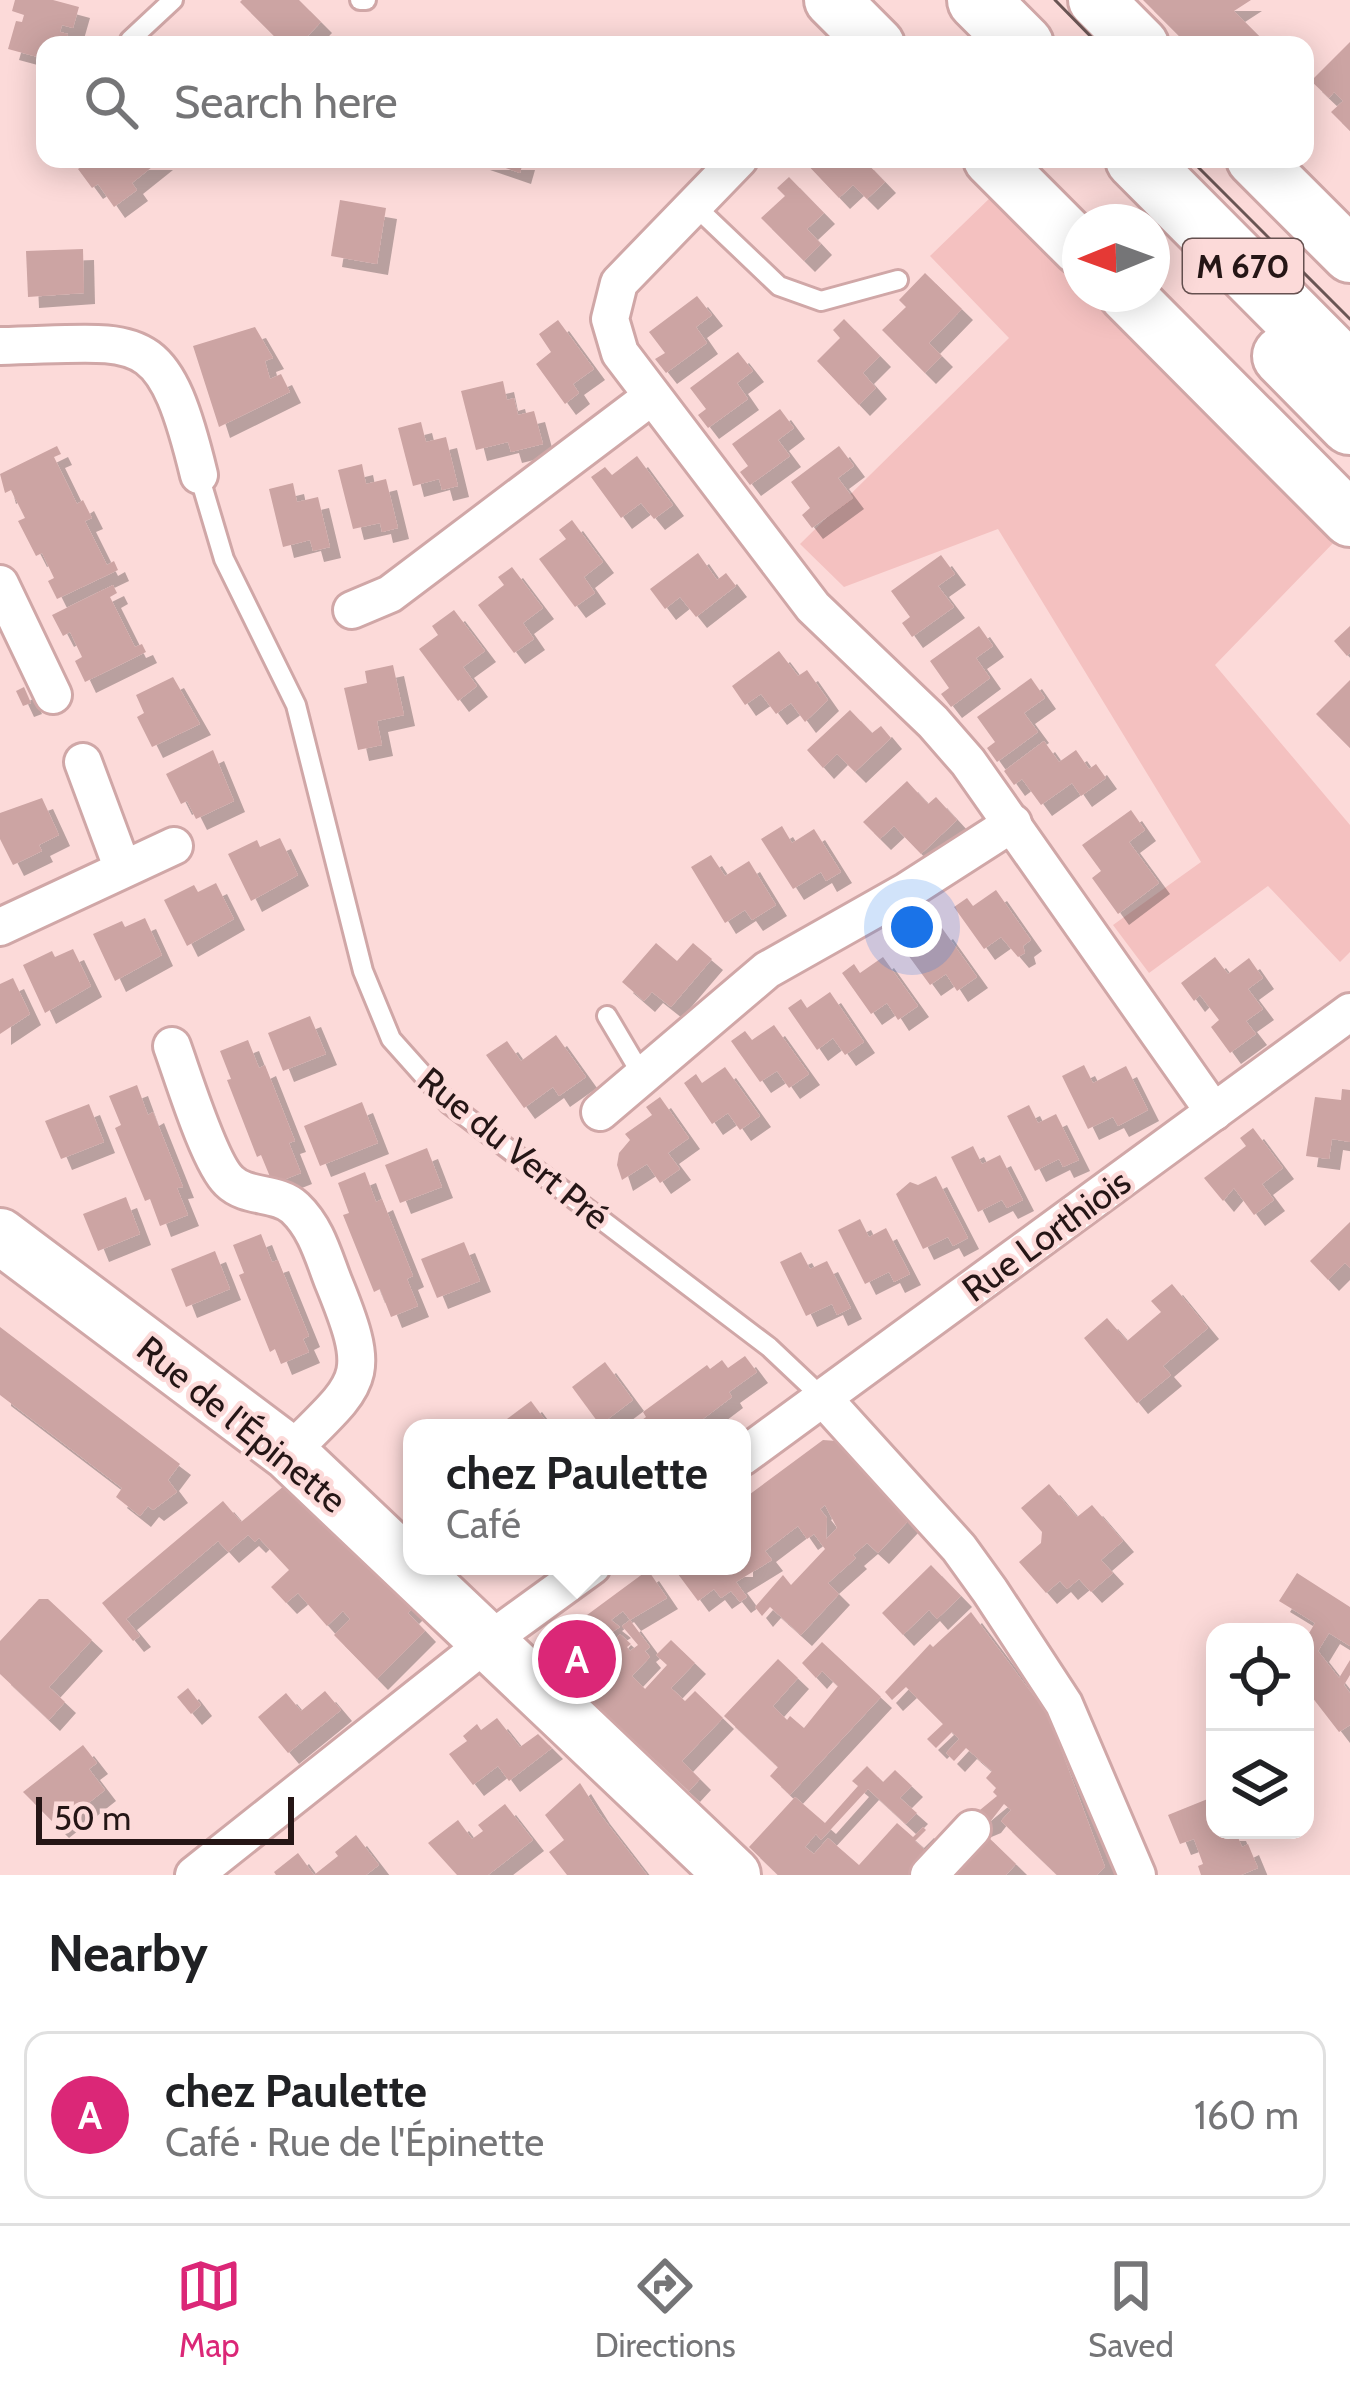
<!DOCTYPE html>
<meta charset="utf-8">
<style>
body{margin:0;font-family:Cabin,sans-serif;background:#f6f6f6;color:#202124}
.controls{position:absolute;right:36px;bottom:36px;display:grid;overflow:hidden;border-radius:24px;box-shadow:0 6px 30px #0003}
.controls button{width:108px;height:108px;display:grid;place-items:center;padding:0;border:0;border-bottom:3px solid #e0e0e0;background:#fff;color:#202124;font:60px sans-serif}
.compass{position:absolute;left:1062px;top:204px;width:108px;height:108px;border-radius:50%;background:#fff;box-shadow:0 6px 30px #0003;rotate:269deg}
.scale{position:absolute;left:36px;bottom:30px;width:258px;box-sizing:border-box;padding-left:12px;border:6px solid #251616;border-top:0;font-size:33px;line-height:42px;white-space:nowrap;color:#251616;-webkit-text-stroke:9px #fcdad9;paint-order:stroke}
.you{position:absolute;left:912px;top:927px;width:42px;height:42px;margin:-30px;border:9px solid #fff;border-radius:50%;background:#1a73e8;box-shadow:0 0 0 18px #1a73e833}
.badge{display:grid;place-items:center;width:78px;height:78px;border-radius:50%;background:#db2777;color:#fff;font-size:39px;font-weight:700}
.pin{position:absolute;translate:-50% -50%;border:6px solid #fff;box-shadow:0 3px 12px #0006}
.popup{position:absolute;left:403px;top:1419px;width:348px;height:156px;box-sizing:border-box;display:grid;place-content:center;border-radius:24px;background:#fff;filter:drop-shadow(0 3px 9px #0005);font-size:39px;white-space:nowrap;color:#757577}
.popup b{font-size:45px;color:#202124}
.popup::after{content:'';position:absolute;left:50%;top:100%;margin-left:-24px;border:24px solid transparent;border-top-color:#fff}
.list{margin:0;padding:0;list-style:none}
h2{display:flex;justify-content:space-between;align-items:center;height:156px;margin:0;padding:0 48px;font-size:51px}
h2 small{font-size:39px;font-weight:400;color:#757577}
.list li{display:grid;grid-template-columns:78px 1fr auto;gap:36px;align-items:center;box-sizing:border-box;height:168px;margin:0 24px 24px;padding:0 24px;border:3px solid #e0e0e0;border-radius:24px}
.list b{display:block;font-size:45px;white-space:nowrap}
.list p{margin:0;font-size:39px;white-space:nowrap;color:#757577}
.list em{font-size:39px;font-style:normal;color:#757577}
.icon{flex:none;width:66px;height:66px;fill:none;stroke:currentColor;stroke-width:2;stroke-linecap:round;stroke-linejoin:round}
.map{position:relative;flex:none;width:1350px;height:1875px;overflow:hidden}
.search{position:absolute;background:#fff;box-shadow:0 6px 30px #0003;left:36px;right:36px;top:36px;height:132px;display:flex;align-items:center;gap:30px;box-sizing:border-box;padding:0 42px;border-radius:24px;color:#757577;font-size:45px}
.sheet{height:348px;background:#fff}
nav{display:flex;justify-content:space-around;align-items:center;box-sizing:border-box;height:168px;border-top:3px solid #e0e0e0;background:#fff;font-size:33px;color:#757577}
nav a{display:grid;justify-items:center;gap:6px}
nav .on{color:#db2777}
.map>svg:first-child{display:block}
.green{fill:#f4c1c0}
.building{fill:#cca4a3;fill-rule:evenodd;filter:url(#shadow)}
.lines{fill:none;stroke-linecap:round;stroke-linejoin:round}
.lane-casing{stroke:#d0a7a7;stroke-width:24}
.street-casing{stroke:#d0a7a7;stroke-width:42}
.secondary-casing{stroke:#d0a7a7;stroke-width:60}
.primary-casing{stroke:#d0a7a7;stroke-width:66}
.lane{stroke:#fff;stroke-width:18}
.street{stroke:#fff;stroke-width:36}
.secondary{stroke:#fff;stroke-width:54}
.primary{stroke:#fff;stroke-width:60}
.tram{stroke:#6a5554;stroke-width:3}
.labels{text-anchor:middle;dominant-baseline:central;stroke-width:9;stroke-linejoin:round;paint-order:stroke}
.shield{fill:#fcdad9;stroke:#665150;stroke-width:3}
.shield-label{font-size:33px;font-weight:bold;fill:#251616}
.street-label{font-size:36px;fill:#251616;stroke:#fcdad9}
</style>
<div class="map">
<svg width="1350" height="1875" viewBox="0 0 1350 1875">
<defs>
<filter id="shadow"><feDropShadow dx="11" dy="11" stdDeviation="0" flood-color="#0004"/></filter>
</defs>
<rect width="100%" height="100%" fill="#fcdad9"/>
<!-- green -->
<polygon class="green" points="992,196 1080,282 1080,294 1092,294 1339,537 1215,665 1350,825 1350,952 1340,962 1268,886 1149,973 1113,925 1201,862 998,529 844,587 800,544 1009,338 930,256"/>
<!-- building -->
<g class="building">
<polygon points="15,0 53,0 79,7 73,28 62,25 60,32 68,34 65,45 45,45 45,59 8,49 16,21 22,22 24,15 12,11"/>
<polygon points="242,0 299,0 321,22 299,45 283,45 240,2"/>
<polygon points="1143,0 1251,0 1234,11 1262,39 1275,45 1188,45"/>
<polygon points="1350,42 1350,131 1331,112 1343,101 1334,92 1329,98 1311,81"/>
<polygon points="80,159 162,159 132,183 137,190 114,207 98,184 92,188 78,169 84,165"/>
<polygon points="479,159 524,159 520,173"/>
<polygon points="802,159 863,159 885,182 867,199 853,185 839,198"/>
<polygon points="789,177 824,213 807,229 821,244 804,261 761,218 785,196 777,188"/>
<polygon points="340,200 386,208 377,264 331,256"/>
<polygon points="83,249 84,293 28,297 26,251"/>
<polygon points="925,273 962,309 929,343 942,356 925,373 882,330 906,307 899,300"/>
<polygon points="697,296 712,315 696,327 707,343 666,373 655,359 665,353 649,332"/>
<polygon points="844,319 880,356 863,373 876,388 859,405 817,361 840,338 833,330"/>
<polygon points="558,320 594,369 573,384 579,393 565,404 536,364 551,352 539,334"/>
<polygon points="255,327 273,358 265,361 270,379 281,374 290,392 219,427 193,346"/>
<polygon points="738,352 753,371 737,383 748,399 708,428 698,415 706,409 690,388"/>
<polygon points="503,381 507,400 514,398 518,415 534,411 543,444 511,452 508,442 476,450 461,391"/>
<polygon points="780,409 794,428 778,440 790,456 750,485 740,472 748,466 732,444"/>
<polygon points="421,422 426,442 446,437 458,486 442,490 439,479 413,486 398,428"/>
<polygon points="57,446 61,454 54,457 77,504 83,500 92,518 85,521 107,565 114,561 118,570 57,599 48,581 54,578 42,553 36,556 18,521 25,518 11,490 5,493 0,474"/>
<polygon points="839,446 854,466 838,478 853,498 812,528 802,515 810,508 791,482"/>
<polygon points="637,456 673,505 654,519 641,503 621,518 591,477 605,467 612,475"/>
<polygon points="362,464 366,484 386,479 398,528 382,532 380,523 353,529 338,470"/>
<polygon points="293,483 297,502 318,497 330,547 313,551 310,540 283,547 269,489"/>
<polygon points="572,520 603,562 584,577 595,593 575,607 539,559 566,539 559,530"/>
<polygon points="698,553 717,580 726,573 736,586 696,617 680,597 665,609 650,589"/>
<polygon points="941,555 955,574 938,586 954,607 912,637 902,623 910,617 891,591"/>
<polygon points="512,567 543,608 523,623 534,639 514,653 478,605 504,585 498,577"/>
<polygon points="113,585 117,593 110,597 135,647 142,644 146,652 85,682 75,661 82,657 70,632 63,636 52,615"/>
<polygon points="454,610 485,651 463,667 477,686 458,701 419,649 438,635 432,626"/>
<polygon points="979,626 993,646 976,658 990,678 951,707 941,694 949,688 930,661"/>
<polygon points="1350,626 1350,653 1347,656 1334,641"/>
<polygon points="779,651 798,676 807,670 828,700 805,722 791,703 776,714 761,694 745,705 732,686"/>
<polygon points="393,665 404,715 377,721 382,745 358,750 344,688 367,683 365,671"/>
<polygon points="173,677 200,724 152,747 137,717 144,713 136,695"/>
<polygon points="1031,678 1045,698 1024,713 1038,732 997,762 987,748 995,742 977,717"/>
<polygon points="1350,680 1350,748 1316,714"/>
<polygon points="24,687 31,703 23,706 16,691"/>
<polygon points="850,710 872,733 881,726 891,738 855,772 837,754 823,768 807,750"/>
<polygon points="1044,741 1059,762 1076,750 1089,769 1096,764 1106,778 1081,796 1072,783 1041,805 1022,779 1014,785 1004,771"/>
<polygon points="213,750 234,801 196,819 187,801 181,804 166,774"/>
<polygon points="907,781 928,804 936,797 957,820 921,854 894,826 880,839 863,822"/>
<polygon points="42,798 59,835 39,845 42,851 13,865 0,839 0,813"/>
<polygon points="1131,810 1145,830 1129,842 1159,883 1118,914 1092,878 1101,871 1082,845"/>
<polygon points="782,826 792,843 814,829 841,872 826,881 821,872 793,889 761,839"/>
<polygon points="280,838 298,875 251,901 228,854 257,840 260,847"/>
<polygon points="711,855 725,876 749,861 776,905 752,920 745,910 725,923 691,867"/>
<polygon points="216,883 234,919 187,946 164,900 194,885 198,892"/>
<polygon points="996,890 1031,940 1023,946 1025,953 1018,957 1001,937 984,949 954,907 967,898 973,906"/>
<polygon points="145,918 162,955 115,981 93,934 122,921 125,927"/>
<polygon points="942,928 977,977 957,991 946,974 930,985 900,944 913,935 919,944"/>
<polygon points="656,943 677,961 693,943 712,959 671,1007 652,992 644,1001 622,982"/>
<polygon points="73,949 91,986 45,1013 23,965 52,951 55,957"/>
<polygon points="883,957 918,1006 898,1020 887,1003 871,1014 842,973 854,964 860,973"/>
<polygon points="1215,957 1228,974 1249,958 1263,978 1248,989 1263,1009 1246,1021 1256,1034 1230,1053 1211,1027 1219,1020 1200,995 1194,1001 1181,983"/>
<polygon points="13,978 30,1014 0,1034 0,984"/>
<polygon points="830,992 864,1042 845,1055 833,1038 817,1050 788,1008 801,999 807,1008"/>
<polygon points="310,1016 326,1054 283,1071 268,1033"/>
<polygon points="774,1025 809,1074 789,1088 777,1071 760,1082 731,1041 745,1031 752,1040"/>
<polygon points="556,1035 586,1077 559,1096 553,1087 524,1108 486,1055 507,1041 521,1061"/>
<polygon points="248,1040 259,1068 265,1065 295,1141 289,1143 301,1173 273,1184 261,1155 257,1157 227,1080 231,1079 220,1051"/>
<polygon points="1084,1065 1093,1083 1126,1066 1148,1110 1118,1126 1113,1117 1088,1129 1062,1076"/>
<polygon points="725,1067 760,1116 740,1130 728,1113 712,1124 684,1083 696,1074 702,1083"/>
<polygon points="137,1085 148,1115 153,1112 183,1187 177,1188 188,1215 160,1226 150,1199 145,1201 115,1128 121,1125 109,1096"/>
<polygon points="1342,1089 1350,1090 1350,1142 1332,1139 1329,1159 1306,1156 1315,1097 1341,1100"/>
<polygon points="660,1097 689,1138 668,1153 680,1169 660,1183 647,1164 622,1180 617,1165 619,1153 630,1140 625,1134 652,1115 646,1107"/>
<polygon points="362,1102 378,1143 320,1166 304,1126"/>
<polygon points="89,1104 104,1142 61,1159 45,1121"/>
<polygon points="1029,1105 1038,1123 1056,1114 1079,1160 1063,1167 1059,1159 1035,1171 1007,1116"/>
<polygon points="1253,1128 1283,1168 1262,1184 1274,1200 1254,1215 1234,1188 1223,1201 1204,1178 1246,1146 1240,1138"/>
<polygon points="973,1146 982,1164 1000,1155 1023,1200 1007,1208 1002,1200 978,1212 951,1157"/>
<polygon points="427,1148 442,1187 400,1203 385,1165"/>
<polygon points="365,1172 376,1202 382,1199 413,1276 407,1279 418,1306 391,1317 380,1289 374,1292 343,1215 349,1213 338,1183"/>
<polygon points="936,1176 968,1238 953,1246 948,1237 923,1249 896,1194 910,1182 918,1185"/>
<polygon points="126,1197 140,1234 98,1251 83,1214"/>
<polygon points="860,1219 869,1237 886,1228 910,1274 894,1282 889,1272 865,1284 838,1230"/>
<polygon points="1350,1222 1350,1268 1345,1263 1328,1280 1310,1261"/>
<polygon points="261,1234 272,1262 278,1260 309,1336 303,1339 309,1352 281,1364 275,1349 270,1352 239,1275 244,1273 233,1245"/>
<polygon points="464,1242 480,1281 437,1298 421,1259"/>
<polygon points="215,1251 230,1289 186,1307 171,1269"/>
<polygon points="801,1252 810,1269 827,1261 851,1308 837,1315 832,1304 806,1316 780,1262"/>
<polygon points="1172,1284 1208,1328 1163,1366 1171,1375 1137,1403 1084,1338 1107,1318 1127,1341 1161,1312 1151,1301"/>
<polygon points="0,1327 180,1464 168,1480 177,1492 153,1510 148,1506 140,1516 116,1497 122,1488 0,1395"/>
<polygon points="745,1356 757,1372 729,1392 732,1397 691,1428 631,1428 646,1417 643,1412 707,1365 710,1369 722,1360 728,1368"/>
<polygon points="605,1362 633,1400 600,1425 572,1387"/>
<polygon points="531,1401 551,1428 495,1428"/>
<path d="M823 1440 837 1441 908 1521 878 1553 867 1543 853 1555 856 1558 828 1583 839 1594 801 1635 770 1607 762 1616 755 1607 783 1575 791 1585 825 1549 814 1534 807 1539 798 1526 765 1551 772 1560 736 1582 747 1597 740 1602 731 1591 721 1598 714 1589 698 1601 672 1566H742V1500ZM825 1505 837 1528 826 1539 827 1518 820 1509Z"/>
<polygon points="1049,1484 1077,1517 1092,1505 1123,1541 1101,1560 1113,1573 1091,1592 1079,1579 1067,1589 1060,1581 1046,1593 1019,1562 1041,1543 1042,1532 1021,1508"/>
<polygon points="285,1485 415,1606 408,1613 425,1631 377,1679 334,1635 350,1619 343,1611 327,1626 298,1593 286,1603 271,1587 289,1570 259,1538 255,1542 248,1535 228,1552 218,1541 126,1619 140,1636 133,1641 102,1603 223,1501 241,1522"/>
<polygon points="931,1565 961,1596 937,1619 929,1610 903,1635 882,1613"/>
<polygon points="648,1570 667,1598 630,1620 623,1611 611,1620 620,1627 609,1634 615,1640 620,1634 631,1644 627,1647 630,1651 638,1645 622,1626 630,1620 650,1647 645,1651 650,1657 632,1676 645,1689 667,1665 656,1655 671,1640 695,1663 671,1688 685,1701 695,1691 723,1718 682,1761 700,1779 689,1791 544,1657 545,1646"/>
<polygon points="1297,1573 1350,1607 1350,1646 1329,1633 1318,1651 1339,1678 1350,1660 1350,1675 1344,1685 1350,1693 1350,1725 1339,1732 1305,1688 1305,1640 1315,1623 1279,1601"/>
<polygon points="39,1599 48,1599 92,1640 49,1687 65,1702 49,1720 0,1674 0,1641"/>
<polygon points="971,1612 1048,1715 1105,1867 1097,1875 1057,1875 1001,1821 1011,1810 1004,1804 990,1822 978,1827 969,1819 997,1796 993,1792 996,1788 986,1778 992,1771 966,1748 954,1761 946,1753 959,1739 952,1732 936,1748 927,1739 943,1724 906,1687 892,1700 885,1692 930,1644 933,1647"/>
<polygon points="822,1642 881,1697 790,1795 770,1776 778,1767 724,1716 778,1659 798,1678 773,1706 787,1720 790,1716 804,1728 838,1686 822,1671 816,1678 802,1663"/>
<polygon points="188,1688 201,1705 191,1714 177,1697"/>
<polygon points="325,1691 341,1710 288,1753 258,1717 286,1693 301,1711"/>
<polygon points="497,1718 520,1747 538,1734 552,1748 509,1781 498,1766 473,1785 449,1754 467,1741 463,1736 477,1724 481,1730"/>
<polygon points="83,1745 97,1763 89,1769 105,1790 58,1827 23,1792"/>
<polygon points="867,1766 883,1782 895,1770 912,1786 900,1798 917,1813 906,1824 868,1789 821,1840 816,1834 805,1847 814,1854 828,1838 859,1865 897,1823 913,1837 923,1827 926,1830 915,1841 930,1855 912,1875 778,1875 749,1847 795,1797 825,1823 858,1786 852,1781"/>
<polygon points="580,1783 599,1813 647,1875 567,1875 549,1852 564,1840 545,1815"/>
<polygon points="1215,1796 1215,1830 1235,1830 1242,1847 1248,1844 1258,1868 1241,1875 1201,1875 1198,1866 1203,1864 1194,1839 1180,1844 1168,1815"/>
<polygon points="505,1804 533,1840 488,1875 457,1875 428,1843 458,1820 472,1839 483,1831 478,1825"/>
<polygon points="982,1831 1016,1864 1006,1875 940,1875"/>
<polygon points="356,1835 379,1865 366,1875 276,1875 274,1872 298,1853 314,1875 338,1856 335,1852"/>
</g>
<g class="lines">
<defs>
<g id="lane">
<polyline points="360,0 366,0"/>
<polyline points="130,40 173,0"/>
<polyline points="694,205 779,286 821,301 898,280"/>
<polyline points="199,475 224,559 296,705 363,971 391,1039 449,1104 769,1347 823,1398"/>
<polyline points="607,1016 642,1075"/>
</g>
<g id="street">
<polyline points="739,159 619,283 610,319 620,353 813,607 933,722 968,762 1214,1112"/>
<path d="M0 346C142 343 162 323 199 475"/>
<polyline points="0,584 53,695"/>
<polyline points="352,610 390,594 651,397"/>
<polyline points="83,762 122,867"/>
<polyline points="0,927 174,846"/>
<path d="M172 1046C183 1076 209 1162 229 1181 247 1199 277 1191 295 1208 316 1228 323 1255 333 1281 374 1381 362 1380 289 1453"/>
<polyline points="600,1112 767,970 907,891 1013,823"/>
<polyline points="823,1398 959,1548 990,1591 1064,1704 1137,1875"/>
<polyline points="742,1457 1350,1012"/>
<polyline points="194,1875 490,1640 592,1566"/>
<polyline points="929,1875 972,1829"/>
</g>
<g id="secondary">
<polyline points="832,0 877,45"/>
<polyline points="1096,0 1141,45"/>
<polyline points="991,159 1080,248"/>
<polyline points="1254,159 1350,255"/>
<polyline points="1126,294 1350,519"/>
<polyline points="0,1236 289,1453 733,1875"/>
</g>
<g id="primary">
<polyline points="978,0 1023,45"/>
<polyline points="1136,159 1350,374"/>
<polyline points="1283,356 1350,424"/>
</g>
</defs>
<!-- lane casing -->
<use href="#lane" class="lane-casing"/>
<!-- street casing -->
<use href="#street" class="street-casing"/>
<!-- secondary casing -->
<use href="#secondary" class="secondary-casing"/>
<!-- primary casing -->
<use href="#primary" class="primary-casing"/>
<!-- lane -->
<use href="#lane" class="lane"/>
<!-- street -->
<use href="#street" class="street"/>
<!-- secondary -->
<use href="#secondary" class="secondary"/>
<!-- primary -->
<use href="#primary" class="primary"/>
<!-- tram -->
<g class="tram">
<polyline points="1055,0 1099,45"/>
<polyline points="1190,159 1350,319"/>
</g>
</g>
<g class="labels">
<!-- shield labels -->
<rect class="shield" x="1183" y="239" width="120" height="54" rx="9"/>
<g class="shield-label">
<text x="1243" y="266">M 670</text>
</g>
<!-- street labels -->
<g class="street-label">
<text transform="translate(514 1148) rotate(39)">Rue du Vert Pré</text>
<text transform="translate(1046 1235) rotate(-36)">Rue Lorthiois</text>
<text transform="translate(242 1424) rotate(39)">Rue de l'Épinette</text>
</g>
</g>
</svg>
<div class="controls">
<button><svg class="icon" aria-label="locate" viewBox="0 0 24 24"><circle cx="12" cy="12" r="6"/><path d="M12 2v4M12 18v4M2 12h4M18 12h4"/></svg></button>
<button><svg class="icon" aria-label="layers" viewBox="0 0 24 24"><path d="M12 4l9 5-9 5-9-5zM3 14l9 5 9-5"/></svg></button>
</div>
<svg class="compass" viewBox="-18 -18 36 36"><path d="M0-13l5 13h-10z" fill="#e53935"/><path d="M0 13l5-13h-10z" fill="#757577"/></svg>
<div class="scale">50 m</div>
<div class="you"></div>
<div class="pin badge" style="left:577px;top:1659px">A</div>
<div class="popup"><b>chez Paulette</b>Café</div>
<div class="search"><svg class="icon" aria-label="search" viewBox="0 0 24 24"><circle cx="10" cy="10" r="6"/><path d="M15 15l6 6"/></svg>Search here</div>
</div>
<section class="sheet">
<h2>Nearby<small></small></h2>
<ul class="list">
<li><span class="badge">A</span><div><b>chez Paulette</b><p>Café · Rue de l'Épinette</p></div><em>160 m</em></li>
</ul>
</section>
<nav>
<a class="on"><svg class="icon" aria-label="map" viewBox="0 0 24 24"><path d="M3 6l6-2 6 2 6-2v14l-6 2-6-2-6 2zM9 4v14M15 6v14"/></svg>Map</a>
<a><svg class="icon" aria-label="directions" viewBox="0 0 24 24"><path d="M12 3l9 9-9 9-9-9zM9 14v-3h6M13 9l2 2-2 2"/></svg>Directions</a>
<a><svg class="icon" aria-label="saved" viewBox="0 0 24 24"><path d="M7 4h10v16l-5-4-5 4z"/></svg>Saved</a>
</nav>
